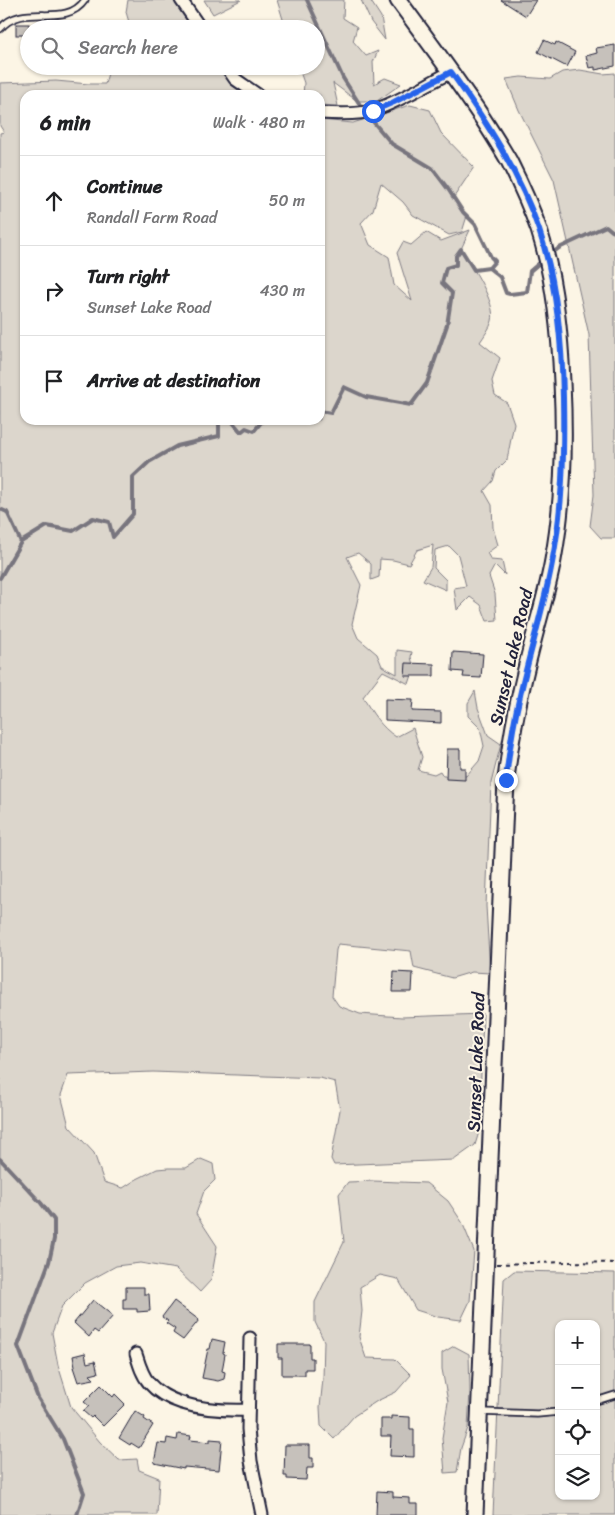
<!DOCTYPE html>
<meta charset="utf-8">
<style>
body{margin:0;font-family:Sriracha,sans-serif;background:#f2f2f2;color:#202124}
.controls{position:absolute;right:15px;bottom:15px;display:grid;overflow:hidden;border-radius:10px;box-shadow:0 1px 4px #0004}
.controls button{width:45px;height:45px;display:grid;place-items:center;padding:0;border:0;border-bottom:1px solid #e0e0e0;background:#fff;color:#202124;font:25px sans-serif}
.stop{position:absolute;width:15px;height:15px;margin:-11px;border:4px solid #2563eb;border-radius:50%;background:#fff}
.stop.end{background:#2563eb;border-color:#fff;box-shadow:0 1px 5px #0008}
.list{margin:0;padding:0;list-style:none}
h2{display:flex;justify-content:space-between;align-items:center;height:65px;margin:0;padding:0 20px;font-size:21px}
h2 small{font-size:16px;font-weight:400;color:#757577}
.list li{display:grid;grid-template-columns:32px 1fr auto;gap:15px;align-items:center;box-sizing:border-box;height:90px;padding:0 20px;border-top:1px solid #e0e0e0}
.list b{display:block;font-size:19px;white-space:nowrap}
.list p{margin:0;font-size:16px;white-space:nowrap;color:#757577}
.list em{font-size:16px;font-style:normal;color:#757577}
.icon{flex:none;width:28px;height:28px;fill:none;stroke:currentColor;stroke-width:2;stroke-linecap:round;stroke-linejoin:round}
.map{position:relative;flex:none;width:615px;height:1515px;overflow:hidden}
.search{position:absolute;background:#fff;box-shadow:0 1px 4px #0004;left:20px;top:20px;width:305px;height:55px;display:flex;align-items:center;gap:12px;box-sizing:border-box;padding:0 18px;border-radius:28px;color:#757577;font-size:19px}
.panel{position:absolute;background:#fff;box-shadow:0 1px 4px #0004;left:20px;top:90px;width:305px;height:335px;border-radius:15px}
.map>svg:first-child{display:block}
.green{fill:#dcd6cc;stroke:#7f7c84;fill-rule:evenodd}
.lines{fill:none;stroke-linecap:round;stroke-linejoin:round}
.stream{stroke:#78757e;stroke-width:4}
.building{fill:#c6c1bb;stroke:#22223b}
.service-casing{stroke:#22223b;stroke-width:9}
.minor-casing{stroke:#22223b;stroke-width:15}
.secondary-casing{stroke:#22223b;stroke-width:19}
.path{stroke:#22223b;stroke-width:2;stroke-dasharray:4 4;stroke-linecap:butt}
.service{stroke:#fcf5e5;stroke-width:5.5}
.minor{stroke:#fcf5e5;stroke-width:11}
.secondary{stroke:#fcf5e5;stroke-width:15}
.route{stroke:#2563eb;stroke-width:6}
.labels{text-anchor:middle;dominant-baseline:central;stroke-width:4;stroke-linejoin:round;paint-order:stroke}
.street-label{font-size:18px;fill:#22223b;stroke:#fcf5e5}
</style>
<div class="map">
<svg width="615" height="1515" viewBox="0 0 615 1515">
<rect width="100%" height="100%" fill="#fcf5e5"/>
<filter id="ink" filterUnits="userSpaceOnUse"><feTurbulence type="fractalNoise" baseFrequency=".02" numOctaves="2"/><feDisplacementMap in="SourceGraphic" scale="10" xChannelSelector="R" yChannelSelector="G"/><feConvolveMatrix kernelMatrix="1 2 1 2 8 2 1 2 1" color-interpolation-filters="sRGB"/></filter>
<g filter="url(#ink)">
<!-- green -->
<g class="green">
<polygon points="128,0 175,0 193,29 131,29 126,12"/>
<polygon points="204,0 241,0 213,14"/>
<polygon points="277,0 344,0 343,18 357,27 353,41 366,56 378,51 373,62 374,84 385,78 401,84 377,101 357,101 333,83 338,106 320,105 320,95 303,95 304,83 298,66 316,66 316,29 286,29"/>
<polygon points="361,0 370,0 381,17 385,40 371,22"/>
<path d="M110 66H126L141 73V66H218L231 84 246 95H25V420H320V120L353 123 410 105 430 110 441 133 474 167 454 197 467 216 462 232 449 235 413 215 403 202 381 183 373 210 361 223 370 245 389 257 394 285 412 301 397 253 403 242 411 245 426 232 441 241 470 230 461 249C471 265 497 303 492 321 490 328 484 336 480 342L500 358 492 381 495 395 507 403 514 423 507 460 496 471 493 481 484 491 492 505 493 528 498 545 487 553 491 560 502 561 505 575 495 565 489 576 495 594 497 620 487 621 481 605 470 597 457 610 454 588 466 586 458 555 449 546 435 550 434 568 446 580V590L423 580 431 567 433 545 417 550 409 564 393 560 380 559 379 577 371 580V564L358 553 347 557 361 585 352 624 358 638 377 654 382 666 397 674V650L412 652 411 657 414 669 409 684 383 671 363 697C372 713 381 727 396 737L413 728 422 757 418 770 434 774 440 771 443 776H466L479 761 484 746 480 728 468 716V703L475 691 478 708 488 735 501 744 491 783 486 906 490 973 472 972 452 978 414 968 411 951 338 944 336 950 332 996 339 1006 360 1014 402 1017 483 1014 479 1132 475 1145 454 1160 334 1165 331 1159 340 1110 335 1082 320 1078 153 1072 68 1075 61 1095 69 1126 94 1153 104 1182 123 1188 137 1179 157 1169 168 1168H186L201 1159 213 1164 215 1180 204 1191 196 1214 217 1246 211 1280 200 1292 176 1269 140 1263 116 1266 85 1283 62 1306 52 1333 58 1365 71 1407 100 1442 119 1460 137 1459 139 1470 159 1478 157 1515H0V133L4 132 0 126V83L56 81 89 84H105Z"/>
<polygon points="580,70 603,74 615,73 615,538 601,538 590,526 594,495 589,335 554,180 519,110 506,79 521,77 550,79 562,72"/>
<polygon points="373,1181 426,1183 448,1201 462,1222 474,1251 470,1301 461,1320 438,1317 416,1310 398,1279 380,1275 360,1287 362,1311 359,1337 366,1358 395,1359 411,1375 396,1392 377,1401 354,1416 334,1439 321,1426 320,1407 323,1379 324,1341 315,1322 315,1302 344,1242 339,1194 348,1182"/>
<path d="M514 1271 615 1273V1515H493L504 1279ZM559 1324H596V1496H559Z"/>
<polygon points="454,1346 469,1354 470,1391 468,1428 461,1448 457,1472 445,1473 442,1438 448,1402 442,1369 442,1353"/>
</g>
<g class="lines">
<!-- stream -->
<g class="stream">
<polyline points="307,0 343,78 364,111 392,144 432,168 448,189 463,212 475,224 491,257 495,261 489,268"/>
<polyline points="550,255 559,248 606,226 612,231 615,232"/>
<polyline points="320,411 331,413 344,387 366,397 411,405 427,383 447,325 452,293 442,283 446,268 456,265 456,256 461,249 474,270 489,268 500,277 506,293 510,294 527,292 530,271 544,259"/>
<polyline points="231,420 241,432 246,428 254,431 263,420"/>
<polyline points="0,509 7,512 21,542"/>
<polyline points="0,578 21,542 47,526 73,531 93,518 109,522 113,537 133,514 133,477 149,462 177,446 219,436 219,420"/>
<polyline points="0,1159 41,1203 54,1220 54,1239 49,1262 18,1346 38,1398 63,1439 84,1493 77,1515"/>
</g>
</g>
<!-- building -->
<g class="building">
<polygon points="501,0 536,0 526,16"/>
<rect x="16" y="24" width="13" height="11"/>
<polygon points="544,40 555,45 556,42 575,52 567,67 538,52"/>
<polygon points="615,45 615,66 595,70 595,67 589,68 586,56 597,53 596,48"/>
<polygon points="453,652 483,654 481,678 463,677 464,672 452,671"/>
<polygon points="406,663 434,664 434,676 405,676"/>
<polygon points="385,699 413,700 412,711 441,712 441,723 385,720"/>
<polygon points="447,749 460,749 460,768 465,768 465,780 446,779"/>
<polygon points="394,972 413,973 412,992 393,992"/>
<polygon points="126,1287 144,1287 144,1294 149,1294 150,1311 137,1312 137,1309 123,1309 123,1299 126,1299"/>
<polygon points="93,1300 113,1316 98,1333 94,1330 89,1337 74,1323"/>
<polygon points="174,1301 199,1320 183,1340 173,1333 175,1329 166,1323 168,1321 162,1317"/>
<polygon points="212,1339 225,1342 223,1353 225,1354 222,1371 225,1372 224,1379 218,1381 202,1378 208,1349 210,1349"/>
<polygon points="278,1344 310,1344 310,1358 313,1358 313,1369 305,1369 305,1375 282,1375 282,1358 278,1358"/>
<polygon points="85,1353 87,1363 95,1361 98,1373 90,1375 94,1379 78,1382 73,1367 75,1367 73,1356"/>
<polygon points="101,1385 113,1397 115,1394 125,1404 103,1426 93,1416 91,1418 83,1411 89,1406 84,1402"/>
<polygon points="135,1411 145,1417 144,1419 153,1425 139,1448 131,1443 130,1445 119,1438"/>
<polygon points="391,1416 410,1417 410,1429 414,1429 414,1457 390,1456 391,1436 381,1436 381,1419 391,1419"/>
<polygon points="178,1434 191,1436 190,1440 210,1442 210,1439 222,1440 219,1470 184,1467 184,1469 154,1463 158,1443 166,1444 167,1438 177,1440"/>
<polygon points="285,1445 310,1445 310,1458 313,1458 313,1468 307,1468 306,1480 287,1479 287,1476 284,1476"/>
<polygon points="377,1491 393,1492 393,1497 410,1498 410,1504 418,1504 418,1515 376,1515"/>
</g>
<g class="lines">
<defs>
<g id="service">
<path d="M0 29C24 0 64 30 85 0"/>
<polyline points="596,1401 615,1395"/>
<polyline points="480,1412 537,1414 559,1412"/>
</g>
<g id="minor">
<polyline points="181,0 201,29"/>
<polyline points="226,66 235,79 258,95"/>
<path d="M320 113C335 114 360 115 374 110 399 102 427 84 451 72"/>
<polyline points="250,1338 248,1429 251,1461 262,1515"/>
<path d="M136 1354C139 1364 142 1375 149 1383 171 1408 217 1411 248 1410"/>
</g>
<path id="secondary" d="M398 0C427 39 456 78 483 119 492 133 501 147 509 161 520 183 531 207 539 230 555 279 560 331 562 382 565 442 564 501 553 560 548 588 540 614 533 641 521 687 511 733 506 780L475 1515"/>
</defs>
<!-- service casing -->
<use href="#service" class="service-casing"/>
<!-- minor casing -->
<use href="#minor" class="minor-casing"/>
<!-- secondary casing -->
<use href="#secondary" class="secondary-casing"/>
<!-- path -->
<polyline class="path" points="497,1264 567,1262 615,1263"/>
<!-- service -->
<use href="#service" class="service"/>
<!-- minor -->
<use href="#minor" class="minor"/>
<!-- secondary -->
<use href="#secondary" class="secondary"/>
</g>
</g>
<g class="lines" filter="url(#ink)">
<!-- route -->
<path class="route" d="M373 111 394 102 451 72C486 121 519 172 539 230 557 283 562 341 563 397 564 453 563 508 552 563 544 606 531 648 521 691 514 720 509 750 506 780"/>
</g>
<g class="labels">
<!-- street labels -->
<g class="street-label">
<text transform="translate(511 657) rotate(-77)">Sunset Lake Road</text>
<text transform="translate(476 1062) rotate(-88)">Sunset Lake Road</text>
</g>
</g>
</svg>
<div class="controls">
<button>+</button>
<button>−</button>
<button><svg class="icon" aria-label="locate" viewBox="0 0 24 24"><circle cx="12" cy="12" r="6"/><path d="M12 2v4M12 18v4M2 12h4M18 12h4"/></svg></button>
<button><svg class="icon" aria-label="layers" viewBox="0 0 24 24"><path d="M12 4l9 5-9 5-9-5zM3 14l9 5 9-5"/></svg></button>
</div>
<div class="stop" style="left:373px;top:111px"></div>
<div class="stop end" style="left:506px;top:780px"></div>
<div class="search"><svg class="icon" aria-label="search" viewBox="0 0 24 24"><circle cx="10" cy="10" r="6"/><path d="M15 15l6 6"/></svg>Search here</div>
<section class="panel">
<h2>6 min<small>Walk · 480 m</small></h2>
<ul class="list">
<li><svg class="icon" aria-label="ahead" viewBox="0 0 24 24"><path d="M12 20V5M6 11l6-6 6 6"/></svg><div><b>Continue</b><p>Randall Farm Road</p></div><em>50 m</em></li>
<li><svg class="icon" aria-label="right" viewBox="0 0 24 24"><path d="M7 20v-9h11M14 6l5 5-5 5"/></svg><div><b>Turn right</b><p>Sunset Lake Road</p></div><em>430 m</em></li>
<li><svg class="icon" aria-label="arrive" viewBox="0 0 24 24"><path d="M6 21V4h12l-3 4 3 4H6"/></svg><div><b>Arrive at destination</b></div></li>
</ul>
</section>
</div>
